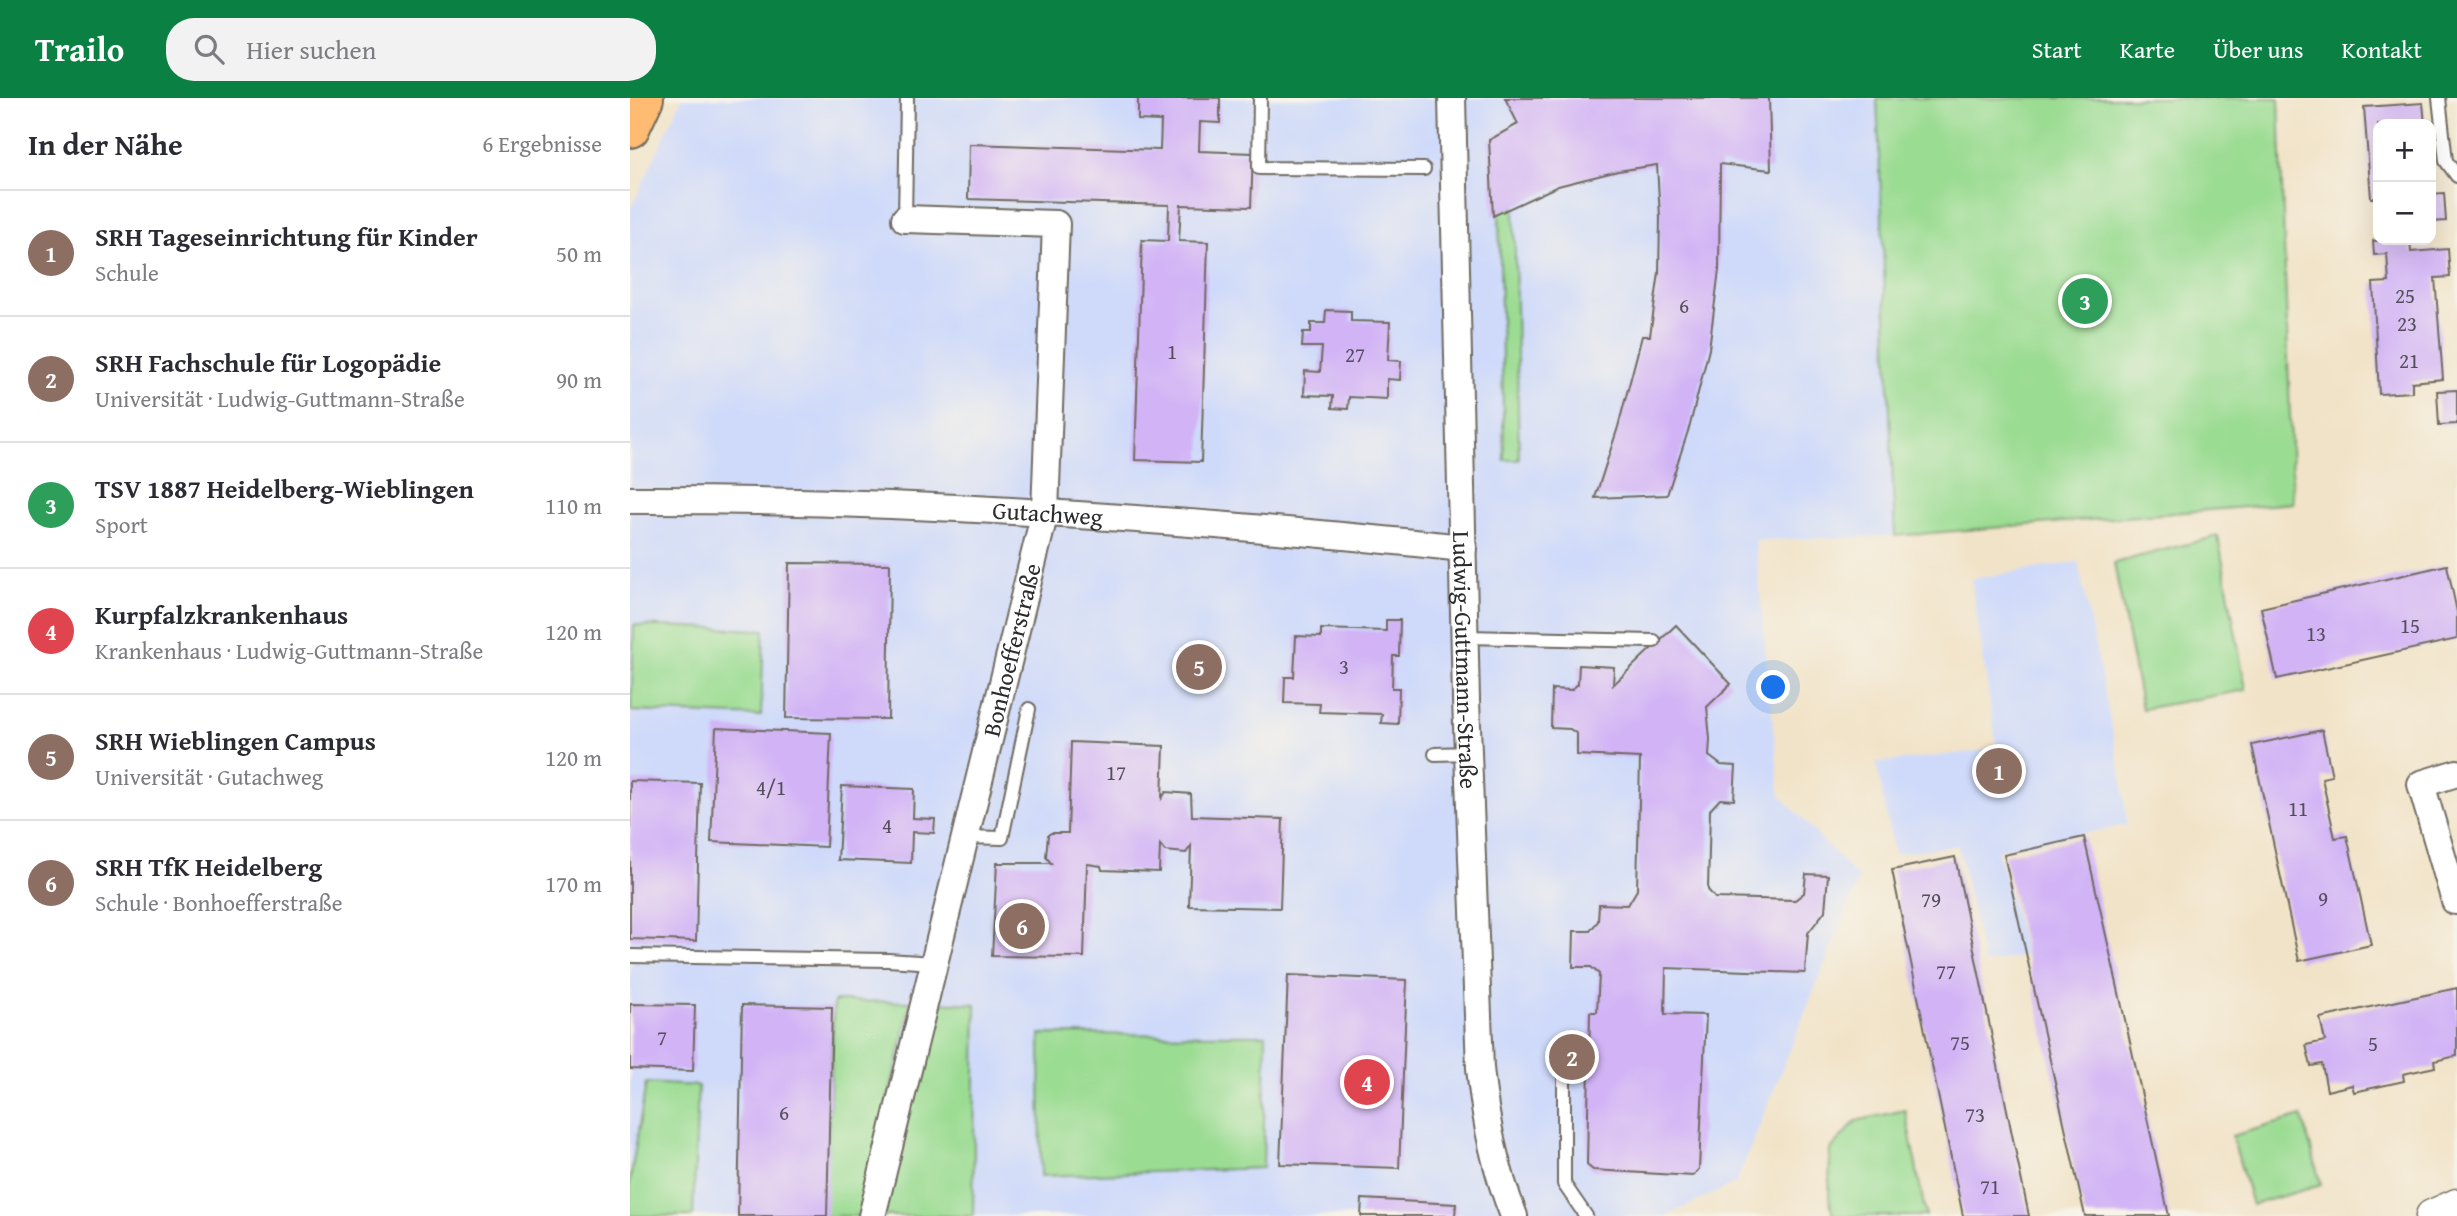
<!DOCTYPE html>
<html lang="de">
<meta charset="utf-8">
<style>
body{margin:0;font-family:"Gentium Book Plus",serif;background:#f2f2f3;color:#2b2b33}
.controls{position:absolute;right:21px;top:21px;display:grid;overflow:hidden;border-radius:14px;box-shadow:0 7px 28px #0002}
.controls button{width:63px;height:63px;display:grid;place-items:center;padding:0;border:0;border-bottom:2px solid #e1e1e2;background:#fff;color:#2b2b33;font:35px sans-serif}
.you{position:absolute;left:1144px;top:590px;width:24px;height:24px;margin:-18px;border:5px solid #fff;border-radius:50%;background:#1a73e8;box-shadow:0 0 0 10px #1a73e833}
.badge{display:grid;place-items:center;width:46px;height:46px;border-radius:50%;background:#0b8043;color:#fff;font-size:23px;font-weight:700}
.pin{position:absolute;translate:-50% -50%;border:4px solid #fff;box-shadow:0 2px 7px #0006}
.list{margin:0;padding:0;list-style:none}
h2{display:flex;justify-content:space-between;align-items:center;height:91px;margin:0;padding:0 28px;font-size:30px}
h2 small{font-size:23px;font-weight:400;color:#7c7c81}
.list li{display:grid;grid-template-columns:46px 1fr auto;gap:21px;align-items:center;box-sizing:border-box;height:126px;padding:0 28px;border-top:2px solid #e1e1e2}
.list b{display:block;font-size:26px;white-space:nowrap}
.list p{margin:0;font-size:23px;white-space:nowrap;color:#7c7c81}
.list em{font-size:23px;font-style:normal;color:#7c7c81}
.icon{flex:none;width:38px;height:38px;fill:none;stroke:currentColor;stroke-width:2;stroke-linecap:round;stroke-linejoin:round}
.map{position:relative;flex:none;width:1827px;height:1118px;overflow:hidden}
header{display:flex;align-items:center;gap:42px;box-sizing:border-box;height:98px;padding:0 35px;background:#0b8043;color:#fff}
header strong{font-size:33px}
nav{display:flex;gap:38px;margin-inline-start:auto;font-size:24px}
.search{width:490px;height:63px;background:#f2f2f3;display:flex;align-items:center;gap:18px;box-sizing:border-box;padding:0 24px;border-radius:28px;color:#7c7c81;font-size:26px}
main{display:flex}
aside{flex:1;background:#fff}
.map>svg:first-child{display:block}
.built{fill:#cfdafa}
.green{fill:#9bdc93;stroke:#63845f;stroke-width:2}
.building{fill:#d1b3f6}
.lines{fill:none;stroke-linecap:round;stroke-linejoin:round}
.service-casing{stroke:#706b62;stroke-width:16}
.minor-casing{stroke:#706b62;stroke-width:30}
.tertiary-casing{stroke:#706b62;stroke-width:35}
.trunk-casing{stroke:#706b62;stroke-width:42}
.service{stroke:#fff;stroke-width:12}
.minor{stroke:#fff;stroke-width:26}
.tertiary{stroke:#fff;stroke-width:32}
.trunk{stroke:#ffbb71;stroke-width:38}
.labels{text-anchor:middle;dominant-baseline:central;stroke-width:5;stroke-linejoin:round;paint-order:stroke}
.number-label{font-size:21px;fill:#544d5e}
.street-label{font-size:24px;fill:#2b2b2b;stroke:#f7f3e8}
</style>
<header>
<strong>Trailo</strong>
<div class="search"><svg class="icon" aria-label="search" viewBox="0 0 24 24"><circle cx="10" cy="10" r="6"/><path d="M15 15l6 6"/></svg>Hier suchen</div>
<nav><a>Start</a><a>Karte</a><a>Über uns</a><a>Kontakt</a></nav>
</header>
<main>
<aside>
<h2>In der Nähe<small>6 Ergebnisse</small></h2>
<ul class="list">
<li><span class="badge" style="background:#8d6e63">1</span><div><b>SRH Tageseinrichtung für Kinder</b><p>Schule</p></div><em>50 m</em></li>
<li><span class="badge" style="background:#8d6e63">2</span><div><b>SRH Fachschule für Logopädie</b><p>Universität · Ludwig-Guttmann-Straße</p></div><em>90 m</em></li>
<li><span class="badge" style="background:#2e9e5b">3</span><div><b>TSV 1887 Heidelberg-Wieblingen</b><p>Sport</p></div><em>110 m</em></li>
<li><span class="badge" style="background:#e0444e">4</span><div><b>Kurpfalzkrankenhaus</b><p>Krankenhaus · Ludwig-Guttmann-Straße</p></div><em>120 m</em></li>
<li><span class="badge" style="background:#8d6e63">5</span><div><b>SRH Wieblingen Campus</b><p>Universität · Gutachweg</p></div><em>120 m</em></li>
<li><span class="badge" style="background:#8d6e63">6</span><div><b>SRH TfK Heidelberg</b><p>Schule · Bonhoefferstraße</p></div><em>170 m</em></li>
</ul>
</aside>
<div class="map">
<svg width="1827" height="1118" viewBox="0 0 1827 1118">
<rect width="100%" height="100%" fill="#f7f3e8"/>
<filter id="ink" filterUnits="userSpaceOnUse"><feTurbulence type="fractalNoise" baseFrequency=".0143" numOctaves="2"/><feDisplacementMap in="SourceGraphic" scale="14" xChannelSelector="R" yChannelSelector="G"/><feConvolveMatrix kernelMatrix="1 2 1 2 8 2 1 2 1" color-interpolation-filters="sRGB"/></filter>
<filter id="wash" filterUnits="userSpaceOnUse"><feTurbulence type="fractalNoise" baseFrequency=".00686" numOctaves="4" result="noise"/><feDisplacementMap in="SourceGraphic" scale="28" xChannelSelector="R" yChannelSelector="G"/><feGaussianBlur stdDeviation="1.57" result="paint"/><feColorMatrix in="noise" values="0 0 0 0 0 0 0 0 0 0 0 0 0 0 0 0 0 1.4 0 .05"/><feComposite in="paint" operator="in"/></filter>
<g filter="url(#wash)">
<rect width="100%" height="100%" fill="#f1e3c8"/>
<!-- built -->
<g class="built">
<polygon points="52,0 1247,0 1265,438 1125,442 1150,697 1229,781 1106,1085 1036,1118 0,1118 0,112"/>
<polygon points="1448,464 1492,681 1497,727 1367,752 1396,857 1354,866 1328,747 1264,756 1246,665 1367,651 1341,481"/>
</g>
<!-- green -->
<g class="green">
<polygon points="1247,0 1649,0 1663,405 1265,438"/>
<polygon points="884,106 889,362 874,362 869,114"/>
<polygon points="1588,438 1616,592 1512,611 1484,465"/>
<polygon points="4,527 134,532 131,618 1,613"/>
<polygon points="204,903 281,904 231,1118 195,1118"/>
<polygon points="305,904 346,906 343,1118 252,1118"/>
<polygon points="410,936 636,937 633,1070 411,1078"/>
<polygon points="16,985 68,988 63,1118 0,1118 0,1083"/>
<polygon points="1275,1012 1296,1118 1203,1118 1199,1098 1200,1052 1226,1023"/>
<polygon points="1672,1018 1691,1087 1622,1107 1602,1038"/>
</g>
<g id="blocks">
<!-- building -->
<g class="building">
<polygon points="508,0 590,0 590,25 570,24 569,53 623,55 621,109 551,107 549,143 578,144 571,364 505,362 512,142 538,143 539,107 338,101 339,46 530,52 531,23 508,22"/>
<polygon points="875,0 1139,0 1141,72 1090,66 1089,172 1079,251 1060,327 1037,397 965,400 988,329 1012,238 1020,238 1029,175 1030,119 1027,67 988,73 928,88 863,118 859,42 888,26"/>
<polygon points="1793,5 1795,26 1748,26 1748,100 1741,100 1734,9"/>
<polygon points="1814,95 1816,123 1801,124 1801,96"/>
<polygon points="1756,142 1780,142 1781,154 1818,151 1820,179 1805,180 1813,281 1782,284 1782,294 1749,296 1743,185 1759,184 1757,156 1744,157 1743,143"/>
<polygon points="696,212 721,213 721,223 760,224 758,262 771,263 770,282 757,281 757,301 719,299 718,311 702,310 703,298 674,297 675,273 690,274 692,249 672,249 673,234 681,234 681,225 695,225"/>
<polygon points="1827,292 1827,326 1809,327 1807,293"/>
<polygon points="159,465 260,466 258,621 156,620"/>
<polygon points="1817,467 1827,514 1827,541 1647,581 1631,510"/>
<polygon points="756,522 770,522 769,558 763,558 762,590 769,590 768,626 751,625 752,616 689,614 690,606 654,605 655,579 664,579 666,538 691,539 691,531 756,533"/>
<polygon points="1046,527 1101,586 1077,609 1080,641 1079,658 1091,667 1106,668 1104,702 1090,701 1080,712 1078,792 1085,800 1165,802 1174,795 1176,776 1198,777 1195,813 1178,835 1175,875 1036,870 1035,916 1076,917 1069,1071 1063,1078 963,1072 957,1067 960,914 967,914 969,876 961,869 943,869 944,833 960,833 968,823 969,806 998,807 1007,792 1010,660 947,657 947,636 940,631 921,630 922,591 941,592 948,586 949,567 984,569 983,587"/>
<polygon points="86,630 201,635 196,749 81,744"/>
<polygon points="1692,632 1702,678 1692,680 1705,740 1717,738 1741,847 1669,863 1622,647"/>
<polygon points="441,644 534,648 532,700 536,694 561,696 562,718 653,721 650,810 559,808 561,748 556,755 535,753 530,747 529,774 472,772 471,768 457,766 454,859 362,858 367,765 421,765 416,759 418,737 421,735 438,735"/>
<polygon points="0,683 70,685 66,843 0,841"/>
<polygon points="212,688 284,691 283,720 305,721 304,735 282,734 281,765 208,762"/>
<polygon points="1454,739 1539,1118 1455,1118 1374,757"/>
<polygon points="1325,759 1384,1046 1399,1118 1333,1118 1306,987 1262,772"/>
<polygon points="658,877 777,882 769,1070 650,1066"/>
<polygon points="1827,890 1827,958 1804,963 1805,969 1773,976 1774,983 1724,994 1722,987 1697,993 1692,966 1681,968 1676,947 1695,943 1690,920"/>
<polygon points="0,906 65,907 63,973 0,971"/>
<polygon points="112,907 202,909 197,1118 108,1118"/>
<polygon points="732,1101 826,1106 825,1118 731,1118"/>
</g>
</g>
</g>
<g filter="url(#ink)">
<use href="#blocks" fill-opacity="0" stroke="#706b62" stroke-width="2"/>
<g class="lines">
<defs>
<g id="service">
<polyline points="630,0 629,70 794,71"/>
<polyline points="1809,0 1816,63 1827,78"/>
<polyline points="275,121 277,0"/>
<polyline points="835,539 1024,543"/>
<polyline points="805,656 839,655"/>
<polyline points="335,739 372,740 399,611"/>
<polyline points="0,858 258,862 304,865"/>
<polyline points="934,974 934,1086 956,1118"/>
</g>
<g id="minor">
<path id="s1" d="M822 0 836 602 850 970C855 1021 865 1071 884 1118"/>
<path id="s2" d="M0 402C278 401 557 421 833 450"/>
<polyline points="1827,675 1791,686 1825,803 1827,803"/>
<path id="s3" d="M242 1118 415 414 426 126 275 121"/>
</g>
<polyline id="tertiary" points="1802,1118 1827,1107"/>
<polyline id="trunk" points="0,30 14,0"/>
</defs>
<!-- service casing -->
<use href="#service" class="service-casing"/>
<!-- minor casing -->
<use href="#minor" class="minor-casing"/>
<!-- tertiary casing -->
<use href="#tertiary" class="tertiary-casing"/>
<!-- trunk casing -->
<use href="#trunk" class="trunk-casing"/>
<!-- service -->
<use href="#service" class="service"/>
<!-- minor -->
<use href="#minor" class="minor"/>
<!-- tertiary -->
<use href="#tertiary" class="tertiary"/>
<!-- trunk -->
<use href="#trunk" class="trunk"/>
</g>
</g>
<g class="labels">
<!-- number labels -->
<g class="number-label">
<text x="1775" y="197">25</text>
<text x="1054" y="207">6</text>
<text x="1777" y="225">23</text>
<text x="542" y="253">1</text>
<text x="725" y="256">27</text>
<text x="1779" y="262">21</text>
<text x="1780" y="527">15</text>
<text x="1686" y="535">13</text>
<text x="714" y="568">3</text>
<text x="486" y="674">17</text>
<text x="141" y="689">4/1</text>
<text x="1668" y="710">11</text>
<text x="257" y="727">4</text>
<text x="1693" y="800">9</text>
<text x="1301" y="801">79</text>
<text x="1316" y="873">77</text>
<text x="32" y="939">7</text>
<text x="1330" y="944">75</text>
<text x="1743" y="945">5</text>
<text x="154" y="1014">6</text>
<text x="1345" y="1016">73</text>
<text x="1360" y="1088">71</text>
</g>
<!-- street labels -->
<g class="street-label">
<text stroke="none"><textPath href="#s2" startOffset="418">Gutachweg</textPath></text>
<text stroke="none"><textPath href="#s3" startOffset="583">Bonhoefferstraße</textPath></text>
<text stroke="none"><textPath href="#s1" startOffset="562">Ludwig-Guttmann-Straße</textPath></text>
</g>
</g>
</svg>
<div class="controls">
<button>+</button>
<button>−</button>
</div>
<div class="you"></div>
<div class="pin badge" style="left:1369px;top:673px;background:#8d6e63">1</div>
<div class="pin badge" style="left:942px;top:959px;background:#8d6e63">2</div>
<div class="pin badge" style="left:1455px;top:203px;background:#2e9e5b">3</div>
<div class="pin badge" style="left:737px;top:984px;background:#e0444e">4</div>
<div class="pin badge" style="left:569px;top:569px;background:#8d6e63">5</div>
<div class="pin badge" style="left:392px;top:828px;background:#8d6e63">6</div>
</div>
</main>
